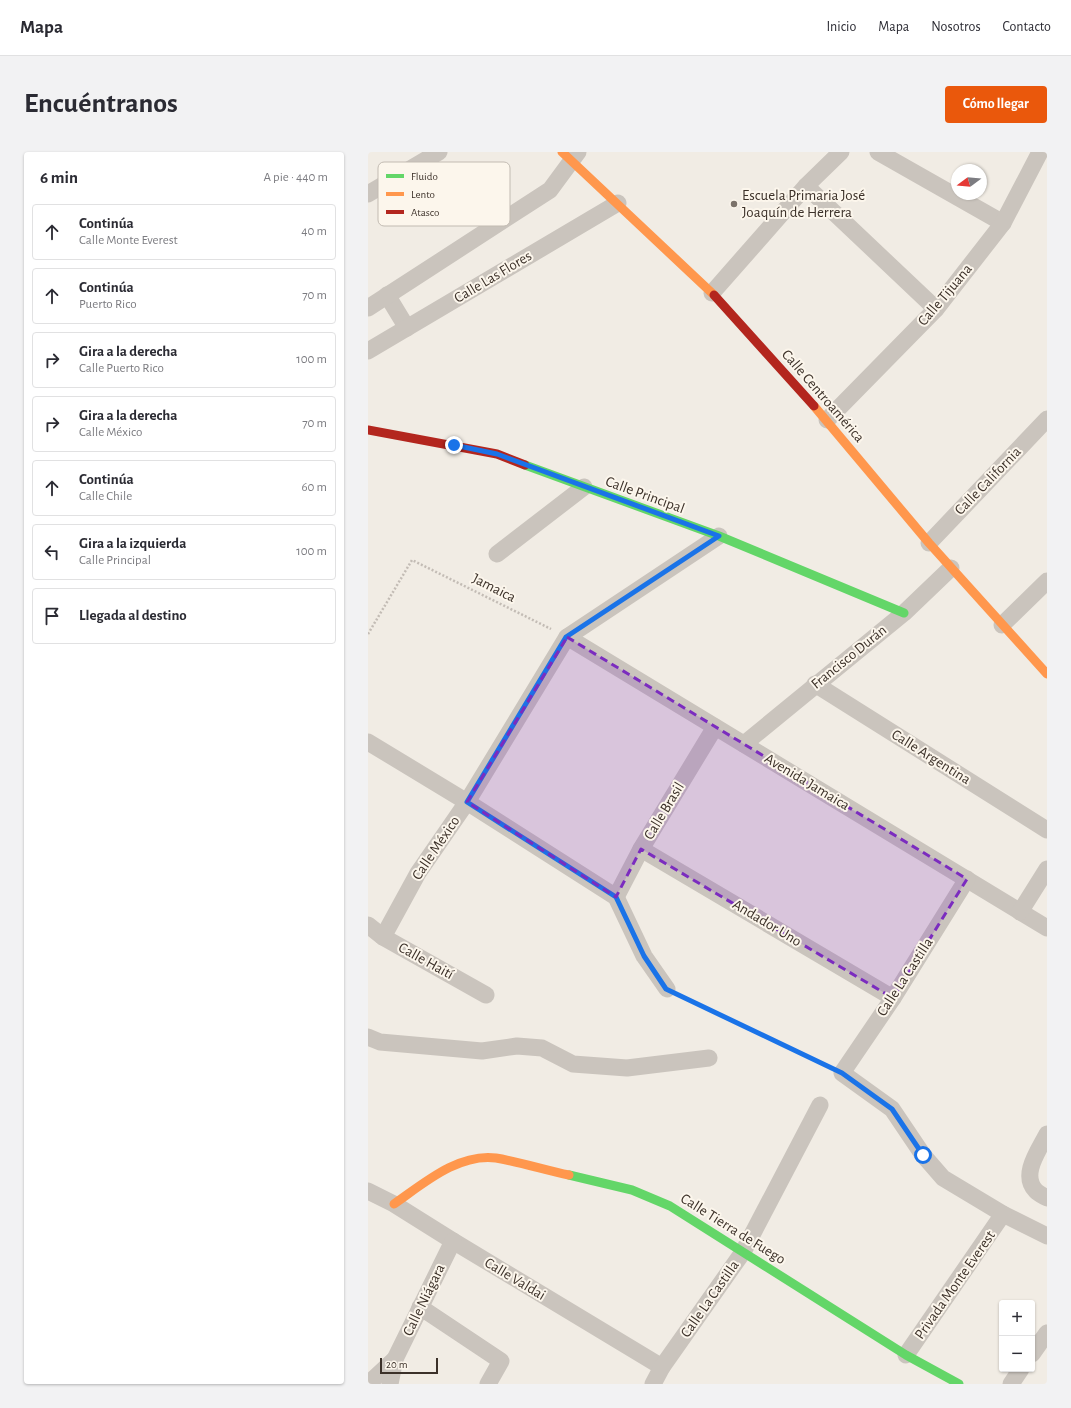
<!DOCTYPE html>
<html lang="es">
<meta charset="utf-8">
<style>
body{margin:0;font-family:"Alegreya Sans",sans-serif;background:#f2f2f3;color:#2b2b33}
.controls{position:absolute;right:12px;bottom:12px;display:grid;overflow:hidden;border-radius:4px;box-shadow:0 1px 3px #0004}
.controls button{width:36px;height:36px;display:grid;place-items:center;padding:0;border:0;border-bottom:1px solid #e1e1e2;background:#fff;color:#2b2b33;font:20px sans-serif}
.compass{position:absolute;left:583px;top:12px;width:36px;height:36px;border-radius:50%;background:#fff;box-shadow:0 1px 3px #0004;rotate:254deg}
.scale{position:absolute;left:12px;bottom:10px;width:58px;box-sizing:border-box;padding-left:4px;border:2px solid #3c3129;border-top:0;font-size:11px;line-height:14px;white-space:nowrap;color:#3c3129;-webkit-text-stroke:3px #fcf6ec;paint-order:stroke}
.stop{position:absolute;width:12px;height:12px;margin:-9px;border:3px solid #1a73e8;border-radius:50%;background:#fff}
.stop.end{background:#1a73e8;border-color:#fff;box-shadow:0 1px 4px #0008}
.list{margin:0;padding:0;list-style:none}
h2{display:flex;justify-content:space-between;align-items:center;height:52px;margin:0;padding:0 16px;font-size:17px}
h2 small{font-size:13px;font-weight:400;color:#7c7c81}
.list li{display:grid;grid-template-columns:26px 1fr auto;gap:12px;align-items:center;box-sizing:border-box;height:56px;margin:0 8px 8px;padding:0 8px;border:1px solid #e1e1e2;border-radius:4px}
.list b{display:block;font-size:15px;white-space:nowrap}
.list p{margin:0;font-size:13px;white-space:nowrap;color:#7c7c81}
.list em{font-size:13px;font-style:normal;color:#7c7c81}
.icon{flex:none;width:22px;height:22px;fill:none;stroke:currentColor;stroke-width:2;stroke-linecap:round;stroke-linejoin:round}
.map{position:relative;flex:none;width:679px;height:1232px;overflow:hidden;border-radius:4px}
header{display:flex;align-items:center;gap:24px;box-sizing:border-box;height:56px;padding:0 20px;background:#fff;border-bottom:1px solid #e1e1e2}
header strong{font-size:19px}
nav{display:flex;gap:22px;margin-inline-start:auto;font-size:14px}
.intro{display:flex;align-items:center;justify-content:space-between;box-sizing:border-box;height:96px;padding:0 24px}
h1{margin:0;font-size:28px}
.button{padding:10px 18px;border-radius:4px;background:#ea580c;color:#fff;font-size:14px;font-weight:700}
main{display:flex;gap:24px;padding:0 24px}
aside{flex:1;background:#fff;border-radius:4px;box-shadow:0 1px 3px #0004}
.map>svg:first-child{display:block}
.lines{fill:none;stroke-linecap:round;stroke-linejoin:round}
.path{stroke:#c3bcb5;stroke-width:2.5;stroke-dasharray:2 2;stroke-linecap:butt}
.street{stroke:#cac4bd;stroke-width:17}
.fast{stroke:#63d668;stroke-width:9}
.slow{stroke:#ff974d;stroke-width:9}
.jam{stroke:#b3261e;stroke-width:9}
.route{stroke:#1a73e8;stroke-width:5}
.marked{fill:#7b2cbf;fill-opacity:0.2;stroke:#7b2cbf;stroke-width:3;stroke-dasharray:8 5;stroke-linejoin:round}
.poi-dot{fill:#7b726a;stroke:#fcf6ec;stroke-width:1.5}
.labels{text-anchor:middle;dominant-baseline:central;stroke-width:4;stroke-linejoin:round;paint-order:stroke}
.poi-label{font-size:15px;fill:#3c3129;stroke:#fcf6ec;text-anchor:start}
.street-label{font-size:15px;fill:#3c3129;stroke:#fcf6ec}
.key{fill:#fcf6ec;stroke:#c2bbb2;stroke-width:1}
.key-label{font-size:11px;fill:#3c3129}
</style>
<header>
<strong>Mapa</strong>
<nav><a>Inicio</a><a>Mapa</a><a>Nosotros</a><a>Contacto</a></nav>
</header>
<div class="intro"><h1>Encuéntranos</h1><a class="button">Cómo llegar</a></div>
<main>
<aside>
<h2>6 min<small>A pie · 440 m</small></h2>
<ul class="list">
<li><svg class="icon" aria-label="ahead" viewBox="0 0 24 24"><path d="M12 20V5M6 11l6-6 6 6"/></svg><div><b>Continúa</b><p>Calle Monte Everest</p></div><em>40 m</em></li>
<li><svg class="icon" aria-label="ahead" viewBox="0 0 24 24"><path d="M12 20V5M6 11l6-6 6 6"/></svg><div><b>Continúa</b><p>Puerto Rico</p></div><em>70 m</em></li>
<li><svg class="icon" aria-label="right" viewBox="0 0 24 24"><path d="M7 20v-9h11M14 6l5 5-5 5"/></svg><div><b>Gira a la derecha</b><p>Calle Puerto Rico</p></div><em>100 m</em></li>
<li><svg class="icon" aria-label="right" viewBox="0 0 24 24"><path d="M7 20v-9h11M14 6l5 5-5 5"/></svg><div><b>Gira a la derecha</b><p>Calle México</p></div><em>70 m</em></li>
<li><svg class="icon" aria-label="ahead" viewBox="0 0 24 24"><path d="M12 20V5M6 11l6-6 6 6"/></svg><div><b>Continúa</b><p>Calle Chile</p></div><em>60 m</em></li>
<li><svg class="icon" aria-label="left" viewBox="0 0 24 24"><path d="M17 20v-9H6M10 6l-5 5 5 5"/></svg><div><b>Gira a la izquierda</b><p>Calle Principal</p></div><em>100 m</em></li>
<li><svg class="icon" aria-label="arrive" viewBox="0 0 24 24"><path d="M6 21V4h12l-3 4 3 4H6"/></svg><div><b>Llegada al destino</b></div></li>
</ul>
</aside>
<div class="map">
<svg width="679" height="1232" viewBox="0 0 679 1232">
<rect width="100%" height="100%" fill="#f1ece4"/>
<g class="lines">
<!-- path -->
<g class="path">
<polyline points="0,482 44,408 183,477"/>
<polyline points="315,845 459,914"/>
</g>
<!-- street -->
<g class="street">
<polyline points="510,0 635,71"/>
<polyline points="438,34 568,157"/>
<polyline points="0,42 71,0"/>
<polyline points="344,141 438,34 473,0"/>
<polyline points="19,143 39,176"/>
<polyline points="0,156 182,38 210,0"/>
<polyline points="0,199 250,51"/>
<polyline points="459,268 568,157 635,71 672,0"/>
<polyline points="561,391 679,267"/>
<polyline points="129,402 216,335"/>
<polyline points="634,473 679,429"/>
<polyline points="199,485 679,776"/>
<polyline points="447,532 679,678"/>
<polyline points="0,590 99,650 248,745 276,804 299,837"/>
<polyline points="376,592 536,461 583,416"/>
<polyline points="273,697 525,846"/>
<polyline points="599,727 525,846 474,921 524,957 555,1003 575,1026 635,1062 679,1084"/>
<polyline points="248,745 273,697 347,575"/>
<polyline points="652,760 679,717"/>
<polyline points="0,773 15,785 118,843"/>
<polyline points="15,785 50,721 99,650 199,485 351,384"/>
<polyline points="0,885 12,890 114,899 149,894 174,896 205,912 259,916 341,906"/>
<path d="M679 982C671 998 652 1023 668 1039 671 1042 676 1044 679 1046"/>
<polyline points="0,1039 26,1052 85,1089 294,1215"/>
<polyline points="52,1155 133,1209 120,1232"/>
<polyline points="664,1202 679,1181"/>
<polyline points="538,1203 635,1062"/>
<polyline points="0,1232 27,1207"/>
<polyline points="22,1232 27,1207 85,1089"/>
<polyline points="285,1232 294,1215 375,1100 452,953"/>
<polyline points="643,1232 653,1217"/>
</g>
<!-- fast -->
<g class="fast">
<polyline points="157,313 351,384 536,461"/>
<polyline points="201,1023 264,1038 302,1054 538,1203 591,1232"/>
</g>
<!-- slow -->
<g class="slow">
<polyline points="194,0 346,143"/>
<polyline points="446,254 561,391 679,522"/>
<path d="M26 1052C55 1032 90 1001 128 1006 152 1010 177 1018 201 1023"/>
</g>
<!-- jam -->
<g class="jam">
<polyline points="346,143 446,254"/>
<polyline points="0,278 129,302 157,313"/>
</g>
</g>
<g class="lines">
<!-- route -->
<polyline class="route" points="86,293 129,302 351,384 198,485 99,650 248,745 276,804 298,837 474,921 524,957 555,1003"/>
</g>
<!-- marked area -->
<path class="marked" d="M199 485 599 727 525 846 273 697 248 745 99 650Z"/>
<!-- markers -->
<circle class="poi-dot" cx="366" cy="52" r="4"/>
<g class="labels">
<!-- poi labels -->
<g class="poi-label">
<text x="374" y="43">Escuela Primaria José<tspan x="374" dy="17">Joaquín de Herrera</tspan></text>
</g>
<!-- street labels -->
<g class="street-label">
<text transform="translate(125 125) rotate(-31)">Calle Las Flores</text>
<text transform="translate(577 143) rotate(-50)">Calle Tijuana</text>
<text transform="translate(455 244) rotate(49)">Calle Centroamérica</text>
<text transform="translate(620 329) rotate(-46)">Calle California</text>
<text transform="translate(277 343) rotate(20)">Calle Principal</text>
<text transform="translate(126 436) rotate(27)">Jamaica</text>
<text transform="translate(481 505) rotate(-39)">Francisco Durán</text>
<text transform="translate(563 605) rotate(32)">Calle Argentina</text>
<text transform="translate(439 630) rotate(31)">Avenida Jamaica</text>
<text transform="translate(296 659) rotate(-59)">Calle Brasil</text>
<text transform="translate(68 696) rotate(-56)">Calle México</text>
<text transform="translate(399 771) rotate(31)">Andador Uno</text>
<text transform="translate(58 809) rotate(29)">Calle Haití</text>
<text transform="translate(537 825) rotate(-57)">Calle La Castilla</text>
<text transform="translate(365 1077) rotate(32)">Calle Tierra de Fuego</text>
<text transform="translate(147 1127) rotate(31)">Calle Valdai</text>
<text transform="translate(587 1133) rotate(-55)">Privada Monte Everest</text>
<text transform="translate(342 1147) rotate(-55)">Calle La Castilla</text>
<text transform="translate(56 1148) rotate(-64)">Calle Niágara</text>
</g>
</g>
<!-- legend -->
<rect x="10" y="10" width="132" height="64" rx="6" class="key"/>
<rect x="18" y="22" width="18" height="4" fill="#63d668"/>
<rect x="18" y="40" width="18" height="4" fill="#ff974d"/>
<rect x="18" y="58" width="18" height="4" fill="#b3261e"/>
<g class="key-label">
<text x="43" y="28">Fluido</text>
<text x="43" y="46">Lento</text>
<text x="43" y="64">Atasco</text>
</g>
</svg>
<div class="controls">
<button>+</button>
<button>−</button>
</div>
<svg class="compass" viewBox="-18 -18 36 36"><path d="M0-13l5 13h-10z" fill="#e53935"/><path d="M0 13l5-13h-10z" fill="#7c7c81"/></svg>
<div class="scale">20 m</div>
<div class="stop" style="left:555px;top:1003px"></div>
<div class="stop end" style="left:86px;top:293px"></div>
</div>
</main>
